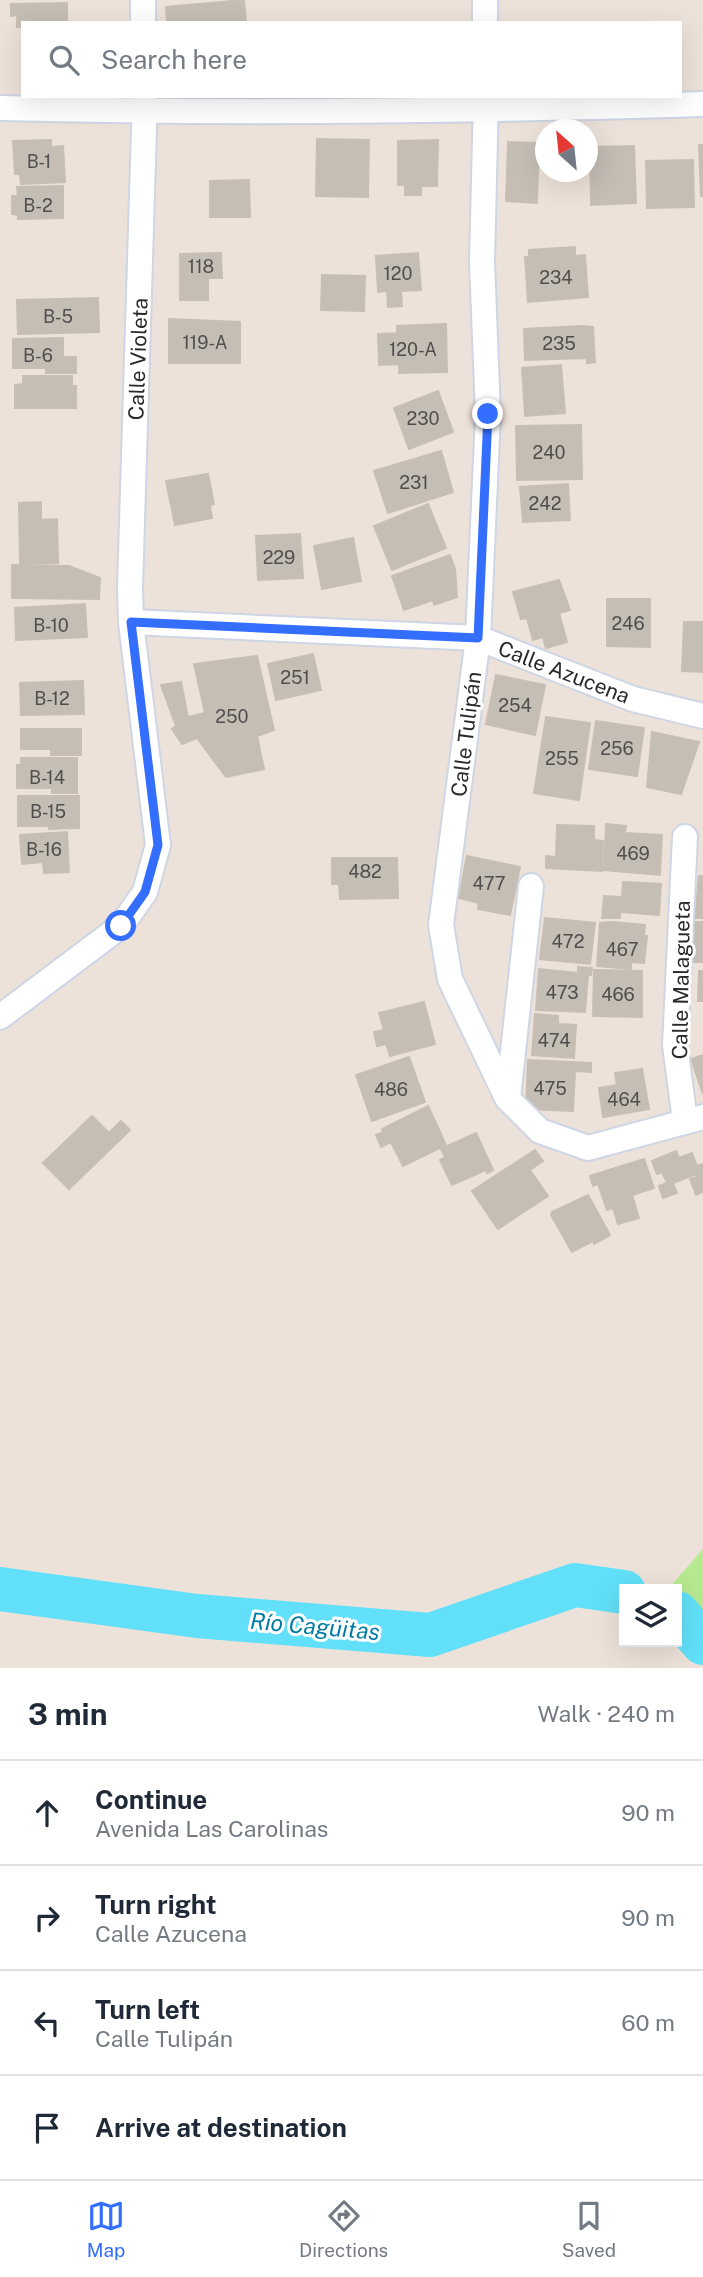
<!DOCTYPE html>
<meta charset="utf-8">
<style>
body{margin:0;font-family:"Public Sans",sans-serif;background:#f6f6f7;color:#1f2937}
.controls{position:absolute;right:21px;bottom:21px;display:grid;overflow:hidden;border-radius:0px;box-shadow:0 7px 28px #0002}
.controls button{width:63px;height:63px;display:grid;place-items:center;padding:0;border:0;border-bottom:2px solid #e0e1e3;background:#fff;color:#1f2937;font:35px sans-serif}
.compass{position:absolute;left:535px;top:119px;width:63px;height:63px;border-radius:50%;background:#fff;box-shadow:0 7px 28px #0002;rotate:333deg}
.stop{position:absolute;width:21px;height:21px;margin:-16px;border:5px solid #346eff;border-radius:50%;background:#fff}
.stop.end{background:#346eff;border-color:#fff;box-shadow:0 2px 7px #0008}
.list{margin:0;padding:0;list-style:none}
h2{display:flex;justify-content:space-between;align-items:center;height:91px;margin:0;padding:0 28px;font-size:30px}
h2 small{font-size:23px;font-weight:400;color:#747a83}
.list li{display:grid;grid-template-columns:46px 1fr auto;gap:21px;align-items:center;box-sizing:border-box;height:105px;padding:0 28px;border-top:2px solid #e0e1e3}
.list b{display:block;font-size:26px;white-space:nowrap}
.list p{margin:0;font-size:23px;white-space:nowrap;color:#747a83}
.list em{font-size:23px;font-style:normal;color:#747a83}
.icon{flex:none;width:38px;height:38px;fill:none;stroke:currentColor;stroke-width:2;stroke-linecap:round;stroke-linejoin:round}
.map{position:relative;flex:none;width:703px;height:1668px;overflow:hidden}
.search{position:absolute;background:#fff;box-shadow:0 7px 28px #0002;left:21px;right:21px;top:21px;height:77px;display:flex;align-items:center;gap:18px;box-sizing:border-box;padding:0 24px;border-radius:0px;color:#747a83;font-size:26px}
.sheet{height:511px;background:#fff}
nav{display:flex;justify-content:space-around;align-items:center;box-sizing:border-box;height:98px;border-top:2px solid #e0e1e3;background:#fff;font-size:19px;color:#747a83}
nav a{display:grid;justify-items:center;gap:4px}
nav .on{color:#346eff}
.map>svg:first-child{display:block}
.green{fill:#b7e990}
.lines{fill:none;stroke-linecap:round;stroke-linejoin:round}
.river{stroke:#62e0f9;stroke-width:44}
.building{fill:#c4beb5;stroke:#c8beb3;stroke-width:2}
.street-casing{stroke:#ced5e4;stroke-width:28}
.street{stroke:#fff;stroke-width:24}
.route{stroke:#346eff;stroke-width:9}
.labels{text-anchor:middle;dominant-baseline:central;stroke-width:6;stroke-linejoin:round;paint-order:stroke}
.number-label{font-size:18px;fill:#504e4c}
.street-label{font-size:21px;fill:#292929;stroke:#fff}
.water-label{font-size:23px;font-style:italic;fill:#017da5;stroke:#fff}
</style>
<div class="map">
<svg width="703" height="1668" viewBox="0 0 703 1668">
<rect width="100%" height="100%" fill="#ede2d9"/>
<!-- green -->
<polygon class="green" points="703,1549 703,1643 677,1613 677,1589 668,1589"/>
<g class="lines">
<!-- river -->
<g class="river">
<polyline points="0,1589 197,1616 430,1635 575,1585 624,1592"/>
<polyline points="677,1613 703,1643"/>
</g>
</g>
<!-- building -->
<g class="building">
<polygon points="244,0 246,23 167,22 166,7"/>
<polygon points="67,3 67,23 23,23 23,27 17,27 17,15 11,16 11,4"/>
<polygon points="317,139 369,140 368,197 316,196"/>
<polygon points="51,140 51,147 63,146 65,182 21,184 20,174 15,174 13,141"/>
<polygon points="438,140 437,186 421,186 421,195 405,195 405,185 398,185 398,141"/>
<polygon points="508,142 539,143 537,203 506,201"/>
<polygon points="699,145 703,145 703,196 701,196"/>
<polygon points="634,146 636,203 591,205 590,147"/>
<polygon points="693,160 694,207 647,208 646,161"/>
<polygon points="249,180 250,217 210,217 210,181"/>
<polygon points="63,186 63,218 18,219 18,215 12,214 12,196 18,196 17,187"/>
<polygon points="575,247 575,256 585,255 588,297 528,302 525,257 529,257 529,250"/>
<polygon points="221,253 222,278 208,278 208,300 180,300 180,254"/>
<polygon points="418,253 421,290 401,291 402,306 388,307 387,291 378,292 376,256"/>
<polygon points="322,275 365,276 364,311 321,310"/>
<polygon points="98,298 99,332 18,334 17,300"/>
<polygon points="169,319 240,322 240,363 169,363"/>
<polygon points="446,324 447,372 399,373 399,364 379,365 378,334 397,333 397,326"/>
<polygon points="581,326 593,327 595,362 587,363 587,358 525,360 524,329"/>
<polygon points="63,338 63,357 76,357 76,373 46,373 46,368 13,368 13,339"/>
<polygon points="561,365 565,413 525,416 522,368"/>
<polygon points="23,376 72,376 72,386 76,386 76,408 15,408 15,385 23,384"/>
<polygon points="438,391 453,432 409,449 394,408"/>
<polygon points="581,425 582,479 517,480 516,426"/>
<polygon points="441,451 453,492 388,513 374,471"/>
<polygon points="208,474 214,504 210,505 212,518 175,525 166,481"/>
<polygon points="568,484 570,520 523,522 520,487"/>
<polygon points="41,502 41,520 57,519 58,563 20,564 19,503"/>
<polygon points="428,504 446,548 392,570 374,526"/>
<polygon points="300,534 303,578 258,580 256,536"/>
<polygon points="353,538 361,581 322,589 314,546"/>
<polygon points="450,555 455,569 457,597 434,605 433,600 404,610 392,576"/>
<polygon points="12,565 69,566 100,578 99,599 12,598"/>
<polygon points="559,580 570,610 559,613 567,642 546,648 543,637 533,640 527,618 521,619 513,592"/>
<polygon points="607,599 650,599 650,647 607,646"/>
<polygon points="85,604 87,637 16,640 15,608"/>
<polygon points="684,622 703,622 703,672 682,671"/>
<polygon points="313,654 321,690 276,700 268,664"/>
<polygon points="257,656 274,730 257,736 264,769 226,777 197,738 182,744 172,729 176,726 161,685 181,682 188,717 205,713 194,664"/>
<polygon points="496,675 545,685 535,735 486,724"/>
<polygon points="83,681 84,714 21,715 20,683"/>
<polygon points="546,717 590,723 579,800 534,793"/>
<polygon points="596,721 644,728 637,776 589,769"/>
<polygon points="21,729 81,729 81,755 51,755 51,749 21,749"/>
<polygon points="652,732 699,742 681,794 647,787"/>
<polygon points="21,758 77,758 77,793 52,793 52,788 17,788 17,765 21,765"/>
<polygon points="18,796 79,796 79,828 49,829 49,826 18,826"/>
<polygon points="606,824 626,826 625,833 662,835 660,875 604,870"/>
<polygon points="557,825 594,826 594,840 603,841 602,871 546,868 546,856 556,857"/>
<polygon points="67,832 69,872 44,873 43,862 22,864 20,835"/>
<polygon points="467,856 520,867 510,915 478,909 479,903 459,898"/>
<polygon points="332,858 397,858 398,898 340,899 339,884 332,884"/>
<polygon points="699,876 703,876 703,918 695,918"/>
<polygon points="623,882 661,884 659,915 620,912 620,918 602,918 604,896 622,897"/>
<polygon points="545,918 595,923 590,964 540,959"/>
<polygon points="612,922 645,925 644,936 647,936 644,963 631,962 631,969 597,966 600,923"/>
<polygon points="694,922 703,922 703,962 693,962"/>
<polygon points="578,967 592,968 591,975 588,975 585,1012 536,1010 539,969 578,973"/>
<polygon points="594,970 642,971 642,1017 593,1016"/>
<polygon points="699,971 703,971 703,1001 698,1001"/>
<polygon points="424,1002 435,1044 390,1056 386,1044 377,1046 374,1032 384,1030 379,1013"/>
<polygon points="535,1014 558,1016 558,1024 576,1025 574,1058 532,1055"/>
<polygon points="703,1055 703,1094 691,1059"/>
<polygon points="409,1057 425,1102 372,1121 356,1075"/>
<polygon points="528,1060 591,1063 591,1072 575,1071 573,1111 526,1109"/>
<polygon points="642,1069 649,1109 603,1117 599,1088 617,1085 615,1073"/>
<polygon points="428,1106 446,1145 403,1166 391,1142 381,1147 376,1135 383,1132 382,1129"/>
<polygon points="92,1116 109,1133 121,1121 130,1130 69,1189 43,1163"/>
<polygon points="476,1133 493,1170 487,1173 486,1170 452,1185 440,1160 445,1157 441,1149"/>
<polygon points="535,1150 543,1161 530,1170 548,1196 498,1229 472,1191"/>
<polygon points="676,1151 679,1158 692,1153 697,1166 703,1164 703,1192 696,1195 690,1179 697,1177 696,1174 673,1183 677,1193 663,1198 659,1186 667,1183 662,1172 657,1174 652,1161"/>
<polygon points="644,1159 654,1188 632,1195 639,1218 618,1224 613,1208 607,1210 598,1184 593,1186 590,1176"/>
<polygon points="588,1195 610,1235 594,1244 593,1241 572,1252 551,1215 552,1212"/>
</g>
<g class="lines">
<defs>
<g id="street">
<polyline points="143,0 143,23"/>
<polyline points="485,0 485,23"/>
<polyline points="486,96 482,262 488,414 478,638 441,925 450,979 507,1098 540,1131 588,1148 703,1117"/>
<path d="M0 108C234 114 469 111 703 104"/>
<polyline points="131,622 478,638 633,699 703,716"/>
<polyline points="0,1017 121,926 145,892 158,845 131,622 130,588 145,96"/>
<polyline points="508,1098 531,886"/>
<polyline points="685,1121 675,1045 685,837"/>
</g>
</defs>
<!-- street casing -->
<use href="#street" class="street-casing"/>
<!-- street -->
<use href="#street" class="street"/>
</g>
<g class="lines">
<!-- route -->
<polyline class="route" points="121,926 145,892 158,845 131,622 478,638 488,414"/>
</g>
<g class="labels">
<!-- number labels -->
<g class="number-label">
<text x="39" y="161">B-1</text>
<text x="38" y="205">B-2</text>
<text x="201" y="266">118</text>
<text x="398" y="273">120</text>
<text x="556" y="277">234</text>
<text x="58" y="316">B-5</text>
<text x="205" y="342">119-A</text>
<text x="559" y="343">235</text>
<text x="413" y="349">120-A</text>
<text x="38" y="355">B-6</text>
<text x="423" y="418">230</text>
<text x="549" y="452">240</text>
<text x="414" y="482">231</text>
<text x="545" y="503">242</text>
<text x="279" y="557">229</text>
<text x="628" y="623">246</text>
<text x="51" y="625">B-10</text>
<text x="295" y="677">251</text>
<text x="52" y="698">B-12</text>
<text x="515" y="705">254</text>
<text x="232" y="716">250</text>
<text x="617" y="748">256</text>
<text x="562" y="758">255</text>
<text x="47" y="777">B-14</text>
<text x="48" y="811">B-15</text>
<text x="44" y="849">B-16</text>
<text x="633" y="853">469</text>
<text x="365" y="871">482</text>
<text x="489" y="883">477</text>
<text x="568" y="941">472</text>
<text x="622" y="949">467</text>
<text x="562" y="992">473</text>
<text x="618" y="994">466</text>
<text x="554" y="1040">474</text>
<text x="550" y="1088">475</text>
<text x="391" y="1089">486</text>
<text x="624" y="1099">464</text>
</g>
<!-- street labels -->
<g class="street-label">
<text transform="translate(138 359) rotate(-88)">Calle Violeta</text>
<text transform="translate(564 672) rotate(21)">Calle Azucena</text>
<text transform="translate(466 734) rotate(-83)">Calle Tulipán</text>
<text transform="translate(681 980) rotate(-89)">Calle Malagueta</text>
</g>
<!-- water labels -->
<g class="water-label">
<text transform="translate(315 1626) rotate(5)">Río Cagüitas</text>
</g>
</g>
</svg>
<div class="controls">
<button><svg class="icon" aria-label="layers" viewBox="0 0 24 24"><path d="M12 4l9 5-9 5-9-5zM3 14l9 5 9-5"/></svg></button>
</div>
<svg class="compass" viewBox="-18 -18 36 36"><path d="M0-13l5 13h-10z" fill="#e53935"/><path d="M0 13l5-13h-10z" fill="#747a83"/></svg>
<div class="stop" style="left:121px;top:926px"></div>
<div class="stop end" style="left:488px;top:414px"></div>
<div class="search"><svg class="icon" aria-label="search" viewBox="0 0 24 24"><circle cx="10" cy="10" r="6"/><path d="M15 15l6 6"/></svg>Search here</div>
</div>
<section class="sheet">
<h2>3 min<small>Walk · 240 m</small></h2>
<ul class="list">
<li><svg class="icon" aria-label="ahead" viewBox="0 0 24 24"><path d="M12 20V5M6 11l6-6 6 6"/></svg><div><b>Continue</b><p>Avenida Las Carolinas</p></div><em>90 m</em></li>
<li><svg class="icon" aria-label="right" viewBox="0 0 24 24"><path d="M7 20v-9h11M14 6l5 5-5 5"/></svg><div><b>Turn right</b><p>Calle Azucena</p></div><em>90 m</em></li>
<li><svg class="icon" aria-label="left" viewBox="0 0 24 24"><path d="M17 20v-9H6M10 6l-5 5 5 5"/></svg><div><b>Turn left</b><p>Calle Tulipán</p></div><em>60 m</em></li>
<li><svg class="icon" aria-label="arrive" viewBox="0 0 24 24"><path d="M6 21V4h12l-3 4 3 4H6"/></svg><div><b>Arrive at destination</b></div></li>
</ul>
</section>
<nav>
<a class="on"><svg class="icon" aria-label="map" viewBox="0 0 24 24"><path d="M3 6l6-2 6 2 6-2v14l-6 2-6-2-6 2zM9 4v14M15 6v14"/></svg>Map</a>
<a><svg class="icon" aria-label="directions" viewBox="0 0 24 24"><path d="M12 3l9 9-9 9-9-9zM9 14v-3h6M13 9l2 2-2 2"/></svg>Directions</a>
<a><svg class="icon" aria-label="saved" viewBox="0 0 24 24"><path d="M7 4h10v16l-5-4-5 4z"/></svg>Saved</a>
</nav>
